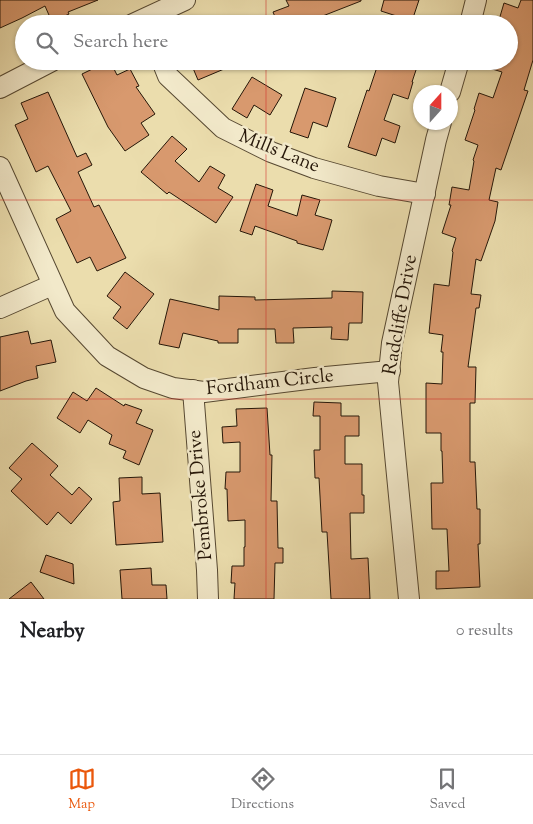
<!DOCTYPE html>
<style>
body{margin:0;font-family:"Sorts Mill Goudy",serif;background:#f2f2f2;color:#202124}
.compass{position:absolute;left:413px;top:85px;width:45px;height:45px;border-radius:50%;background:#fff;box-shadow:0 1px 4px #0004;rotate:21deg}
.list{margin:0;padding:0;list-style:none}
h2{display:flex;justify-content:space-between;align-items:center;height:65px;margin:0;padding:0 20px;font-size:21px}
h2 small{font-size:16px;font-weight:400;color:#757577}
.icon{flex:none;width:28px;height:28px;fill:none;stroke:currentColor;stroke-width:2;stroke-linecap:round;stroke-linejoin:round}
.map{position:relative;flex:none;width:533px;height:599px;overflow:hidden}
.search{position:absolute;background:#fff;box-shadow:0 1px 4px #0004;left:15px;right:15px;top:15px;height:55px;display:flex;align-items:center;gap:12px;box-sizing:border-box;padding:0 18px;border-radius:28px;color:#757577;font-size:19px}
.sheet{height:155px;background:#fff}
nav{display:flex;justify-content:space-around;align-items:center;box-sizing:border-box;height:70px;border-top:1px solid #e0e0e0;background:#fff;font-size:14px;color:#757577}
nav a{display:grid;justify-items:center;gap:2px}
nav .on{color:#ea580c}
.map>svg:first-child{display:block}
.building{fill:#d8996e;stroke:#251608}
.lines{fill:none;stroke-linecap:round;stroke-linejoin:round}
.minor-casing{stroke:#564831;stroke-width:22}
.minor{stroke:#f2e9ca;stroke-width:20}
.grid{fill:none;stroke:#d62828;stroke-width:1;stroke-opacity:0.55}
.labels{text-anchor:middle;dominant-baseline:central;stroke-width:5;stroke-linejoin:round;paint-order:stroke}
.street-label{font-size:19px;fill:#251608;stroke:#f2e9ca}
</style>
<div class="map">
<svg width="533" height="599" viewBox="0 0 533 599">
<rect width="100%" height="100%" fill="#ebddad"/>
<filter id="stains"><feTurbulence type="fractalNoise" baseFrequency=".004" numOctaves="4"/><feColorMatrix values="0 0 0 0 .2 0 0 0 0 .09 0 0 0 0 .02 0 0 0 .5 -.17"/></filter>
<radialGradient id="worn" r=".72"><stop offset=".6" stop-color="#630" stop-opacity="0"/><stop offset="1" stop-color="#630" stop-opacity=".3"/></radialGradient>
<!-- building -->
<g class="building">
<polygon points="0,0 98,0 68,12 69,14 52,22 45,6 22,18 0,28"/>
<polygon points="286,0 361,0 361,1 315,19 317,24 278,24 273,12 289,6"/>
<polygon points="384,0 419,0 412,21 381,11"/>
<polygon points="521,0 533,0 533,60 524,90 528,91 501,170 496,168 489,200 498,202 495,221 481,261 476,259 471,294 481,295 479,308 476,308 468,367 476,367 475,403 470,403 470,462 475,462 477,509 480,509 480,544 478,544 480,587 436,589 436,571 449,571 447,529 432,529 431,483 443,483 442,451 441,451 441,433 426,433 426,383 442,384 443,352 441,352 443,335 429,333 434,284 449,286 453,252 452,251 456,238 442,233 451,205 449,205 452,187 469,190 474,161 473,160 478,145 465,140 475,110 474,109 479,93 493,98 502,72 476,64 476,61 509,61 509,23 499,20 504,3 518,8"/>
<polygon points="109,61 110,61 117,75 130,69 139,86 136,87 155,114 141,123 149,135 125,151 108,127 82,74"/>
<polygon points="190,61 243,61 198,80"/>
<polygon points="379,61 419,61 412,82 413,82 408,99 393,94 384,120 400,126 395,143 382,138 376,156 348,147 367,90 369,91"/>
<polygon points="252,77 282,95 270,115 254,105 247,118 232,109"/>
<polygon points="305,88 336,98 327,127 313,122 308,138 290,132"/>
<polygon points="48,92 77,157 86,153 92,165 78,172 94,207 99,205 126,258 97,271 90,257 77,263 56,219 71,211 48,166 36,172 15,125 28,119 21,103"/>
<polygon points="172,136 187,149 175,161 199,182 210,166 225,175 218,188 233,197 216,223 169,192 167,194 141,172"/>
<polygon points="256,184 273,190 268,206 297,216 302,195 320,200 315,215 332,220 323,250 297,243 297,241 255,226 252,235 240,231"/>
<polygon points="125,272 154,294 127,329 113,318 121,307 107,296"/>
<polygon points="332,291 363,292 362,323 349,323 348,340 331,339 332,327 293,328 294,343 276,343 275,329 238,329 238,343 218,343 218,341 183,333 179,348 159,344 170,299 219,310 219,296 255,297 255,300 332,298"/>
<polygon points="28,331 31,344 51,340 56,362 36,366 38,378 26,381 0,391 0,337"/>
<polygon points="96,388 124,406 125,404 142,410 136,423 153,430 139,465 123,458 126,451 109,444 112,435 88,420 80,433 57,418 73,392 87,401"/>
<polygon points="314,402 341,403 341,416 359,416 359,436 345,436 345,464 362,464 362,495 364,495 364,513 350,513 351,559 368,558 370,599 331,599 327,532 322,532 319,478 315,478 314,450 320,450 320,416 313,416"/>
<polygon points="267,408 270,455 272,455 271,501 277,501 278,548 283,548 283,563 275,563 274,599 234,599 235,583 231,583 232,566 244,566 244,547 245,547 245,520 228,521 227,489 225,489 226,472 240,472 240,442 223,443 222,427 237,426 236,409"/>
<polygon points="32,443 58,466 50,475 72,495 79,487 92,499 71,524 58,512 47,525 11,491 22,479 9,468"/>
<polygon points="142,477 142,494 160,493 163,542 116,545 113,502 120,501 119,478"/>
<polygon points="46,555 73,564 74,584 40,572"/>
<polygon points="151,568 152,585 166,585 167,599 122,599 120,570"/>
<polygon points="31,582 44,599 9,599"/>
</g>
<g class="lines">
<defs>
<g id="minor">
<polyline points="133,24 185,0"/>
<polyline points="470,24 476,0"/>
<polyline points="162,61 168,76 223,128 271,152 314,168 379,186 425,194"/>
<polyline points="0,88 52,61"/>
<polyline points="450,92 459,61"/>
<polyline points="0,167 65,311 107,356 144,378 173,388 204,392 315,378 390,371"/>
<polyline points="0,308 52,285"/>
<polyline points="193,390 207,570 208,599"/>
<polyline points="409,599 388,382 392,343 436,140 441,122"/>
</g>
</defs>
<!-- minor casing -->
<use href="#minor" class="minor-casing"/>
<!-- minor -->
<use href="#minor" class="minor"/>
</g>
<!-- grid -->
<path class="grid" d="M266 0V24M266 61V599M0 200H533M0 399H533"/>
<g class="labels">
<!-- street labels -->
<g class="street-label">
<text transform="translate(279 152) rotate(22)">Mills Lane</text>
<text transform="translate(401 315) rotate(-80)">Radcliffe Drive</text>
<text transform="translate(270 383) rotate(-6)">Fordham Circle</text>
<text transform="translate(201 495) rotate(-95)">Pembroke Drive</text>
</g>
</g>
<rect width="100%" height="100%" filter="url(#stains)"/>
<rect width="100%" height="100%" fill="url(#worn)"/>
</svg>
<svg class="compass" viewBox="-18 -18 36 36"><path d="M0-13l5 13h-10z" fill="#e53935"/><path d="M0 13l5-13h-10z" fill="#757577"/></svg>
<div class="search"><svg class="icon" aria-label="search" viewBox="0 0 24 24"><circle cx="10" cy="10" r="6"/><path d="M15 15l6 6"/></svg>Search here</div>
</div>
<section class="sheet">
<h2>Nearby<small>0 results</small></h2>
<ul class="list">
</ul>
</section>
<nav>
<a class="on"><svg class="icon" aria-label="map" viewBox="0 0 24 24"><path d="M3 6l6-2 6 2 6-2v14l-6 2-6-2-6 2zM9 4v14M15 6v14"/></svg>Map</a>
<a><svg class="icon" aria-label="directions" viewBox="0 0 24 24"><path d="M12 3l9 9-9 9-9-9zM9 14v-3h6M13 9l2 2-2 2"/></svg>Directions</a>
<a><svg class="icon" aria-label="saved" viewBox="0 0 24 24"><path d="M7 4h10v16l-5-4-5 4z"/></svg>Saved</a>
</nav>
